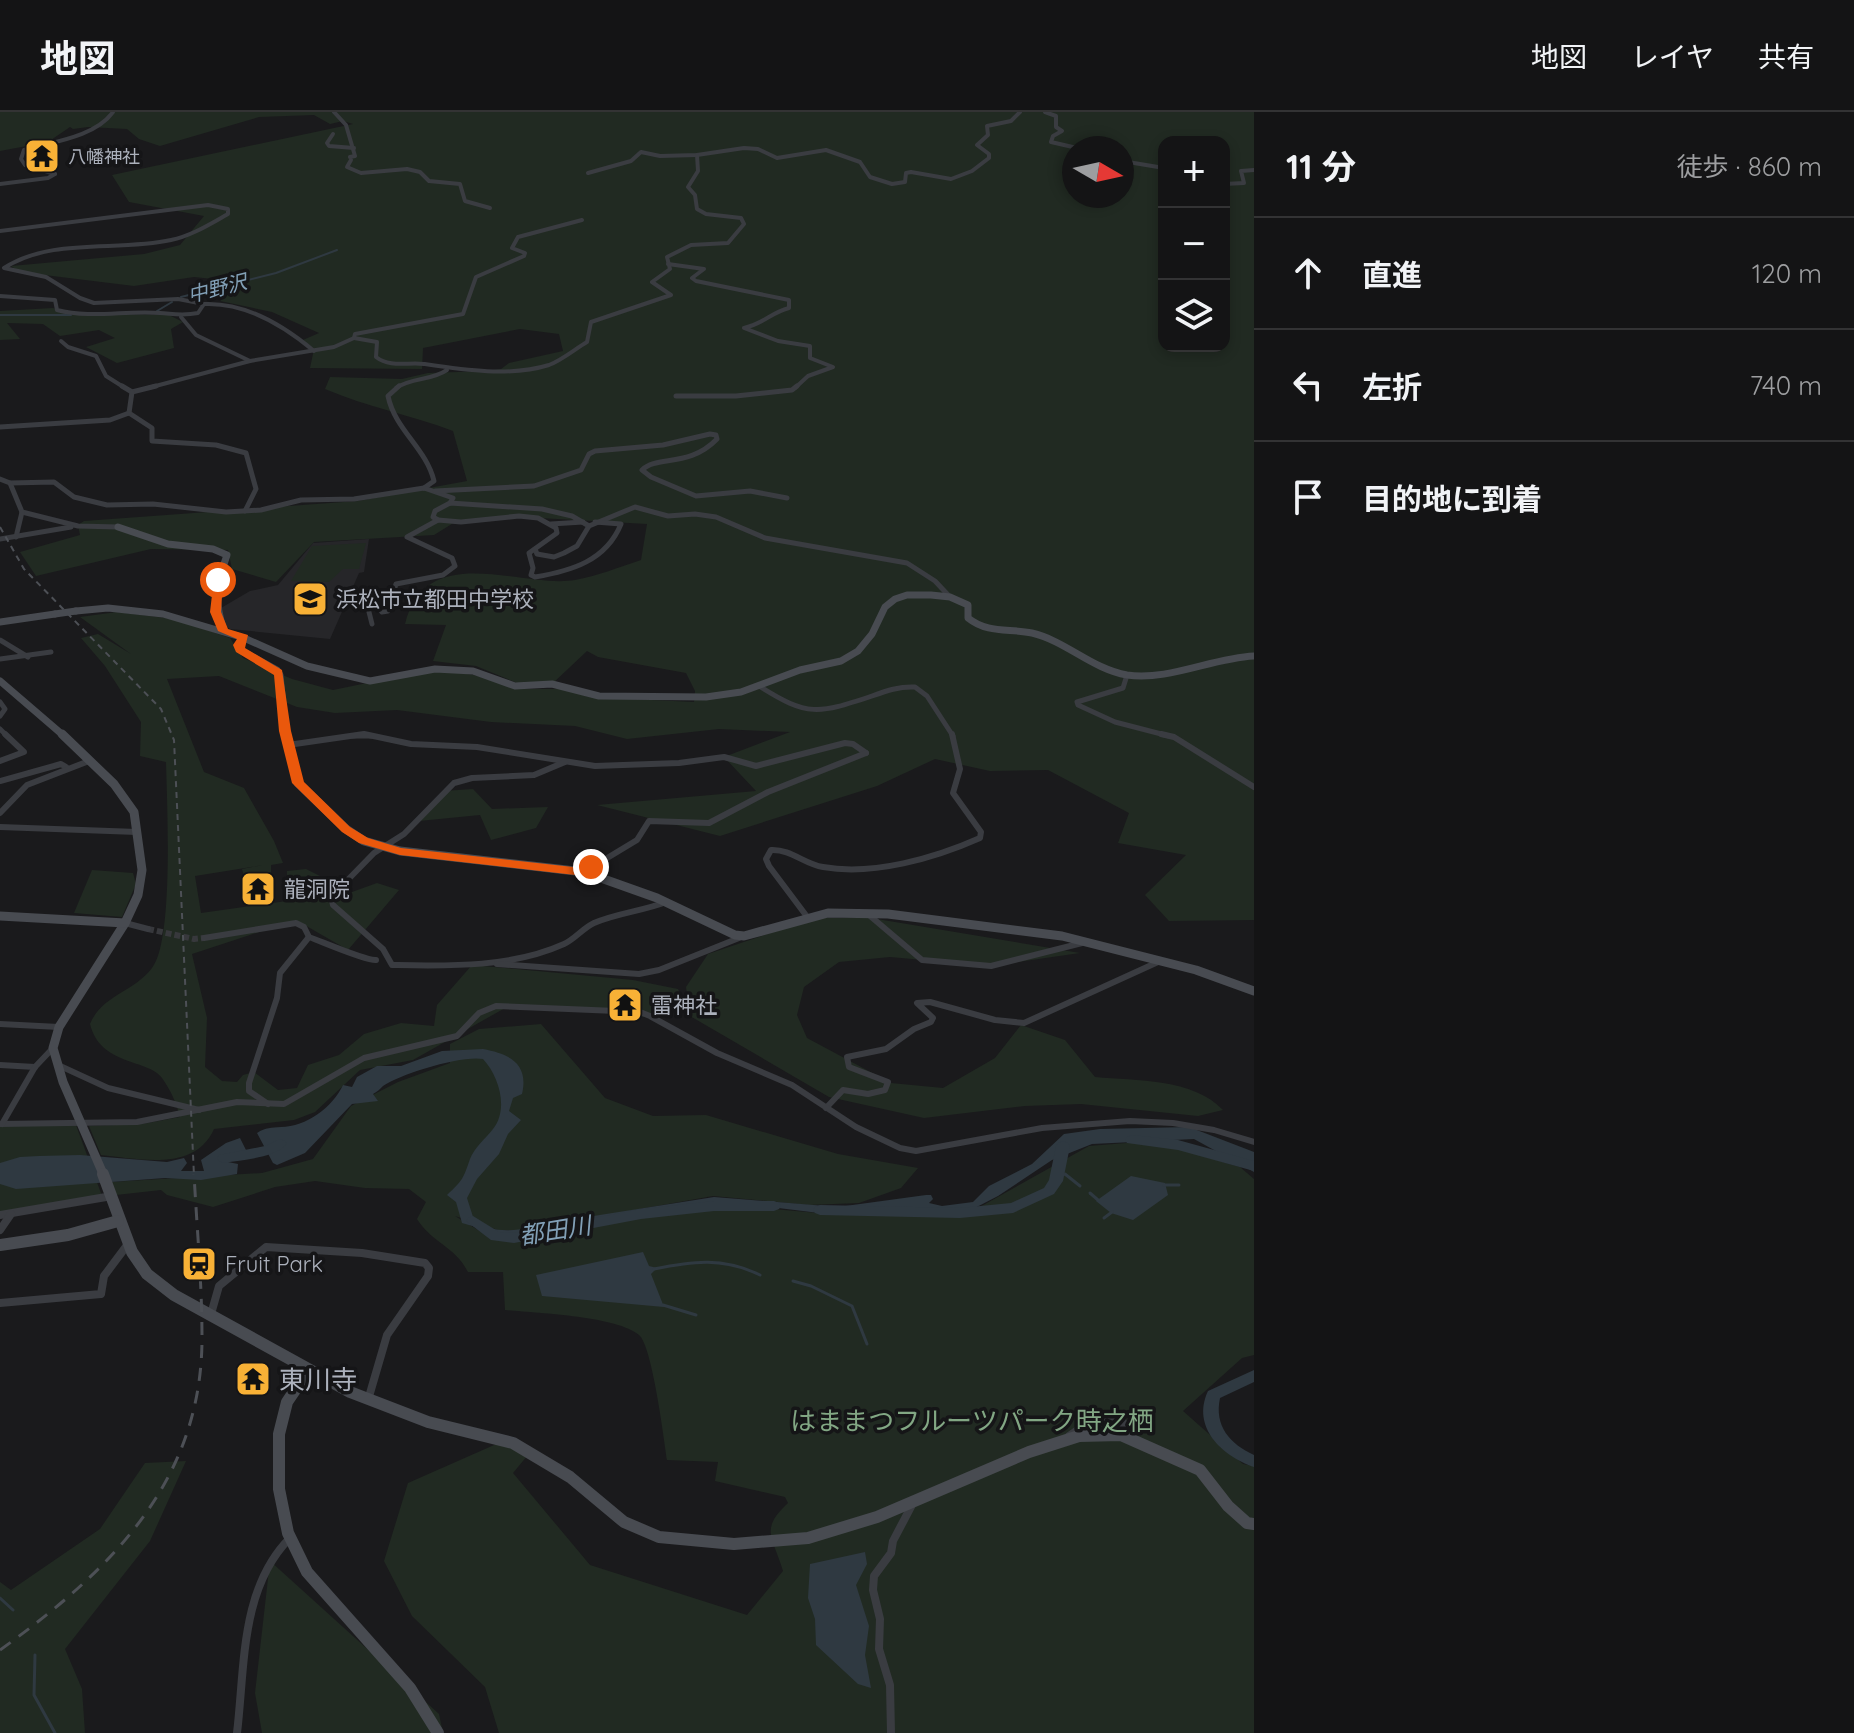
<!DOCTYPE html>
<html lang="ja">
<meta charset="utf-8">
<style>
body{margin:0;font-family:Quicksand,"Noto Sans JP",sans-serif;background:#212122;color:#f1f3f6}
.controls{position:absolute;right:24px;top:24px;display:grid;overflow:hidden;border-radius:16px;box-shadow:0 4px 12px #0003}
.controls button{width:72px;height:72px;display:grid;place-items:center;padding:0;border:0;border-bottom:2px solid #333334;background:#141415;color:#f1f3f6;font:40px sans-serif}
.compass{position:absolute;left:1062px;top:24px;width:72px;height:72px;border-radius:50%;background:#141415;box-shadow:0 4px 12px #0003;rotate:99deg}
.stop{position:absolute;width:24px;height:24px;margin:-18px;border:6px solid #ea580c;border-radius:50%;background:#fff}
.stop.end{background:#ea580c;border-color:#fff;box-shadow:0 2px 8px #0008}
.list{margin:0;padding:0;list-style:none}
h2{display:flex;justify-content:space-between;align-items:center;height:104px;margin:0;padding:0 32px;font-size:34px}
h2 small{font-size:26px;font-weight:400;color:#9d9ea0}
.list li{display:grid;grid-template-columns:52px 1fr auto;gap:24px;align-items:center;box-sizing:border-box;height:112px;padding:0 32px;border-top:2px solid #333334}
.list b{display:block;font-size:30px;white-space:nowrap}
.list em{font-size:26px;font-style:normal;color:#9d9ea0}
.icon{flex:none;width:44px;height:44px;fill:none;stroke:currentColor;stroke-width:2;stroke-linecap:round;stroke-linejoin:round}
.map{position:relative;flex:none;width:1254px;height:1621px;overflow:hidden}
header{display:flex;align-items:center;gap:48px;box-sizing:border-box;height:112px;padding:0 40px;background:#141415;border-bottom:2px solid #333334}
header strong{font-size:38px}
nav{display:flex;gap:44px;margin-inline-start:auto;font-size:28px}
main{display:flex}
aside{flex:1;background:#141415}
.map>svg:first-child{display:block}
.built{fill:#262629}
.green{fill:#212a22;fill-rule:evenodd}
.water{fill:#2f3941}
.lines{fill:none;stroke-linecap:round;stroke-linejoin:round}
.stream-far1{stroke:#2f3941;stroke-width:2}
.stream{stroke:#2f3941;stroke-width:3}
.river{fill:#2f3941;fill-rule:evenodd}
.street-tunnel{stroke:#37383c;stroke-width:6;stroke-dasharray:6 3;stroke-linecap:butt}
.street-far3{stroke:#3a3c41;stroke-width:4}
.street-far2{stroke:#3a3c41;stroke-width:5}
.street-far1{stroke:#3a3c41;stroke-width:6}
.street{stroke:#3a3c41;stroke-width:8}
.secondary-far2{stroke:#484b51;stroke-width:7}
.secondary-far1{stroke:#484b51;stroke-width:9}
.secondary{stroke:#484b51;stroke-width:12}
.rail-far1{stroke:#4d5056;stroke-width:2;stroke-dasharray:6 5;stroke-linecap:butt}
.rail{stroke:#4d5056;stroke-width:3;stroke-dasharray:13 10;stroke-linecap:butt}
.secondary-bridge{stroke:#484b51;stroke-width:7}
.route{fill:#ea580c}
.labels{text-anchor:middle;dominant-baseline:central;stroke-width:7;stroke-linejoin:round;paint-order:stroke}
.far-poi-label{font-size:18px;fill:#acb1bc;stroke:#151517;text-anchor:start}
.far-water-label{font-size:20px;font-style:italic;fill:#82a0b7;stroke:#151517}
.poi-label{font-size:22px;fill:#acb1bc;stroke:#151517;text-anchor:start}
.water-label{font-size:24px;font-style:italic;fill:#82a0b7;stroke:#151517}
.near-poi-label{font-size:26px;fill:#acb1bc;stroke:#151517;text-anchor:start}
.near-park-label{font-size:26px;fill:#82a784;stroke:#151517}
</style>
<header>
<strong>地図</strong>
<nav><a>地図</a><a>レイヤ</a><a>共有</a></nav>
</header>
<main>
<div class="map">
<svg width="1254" height="1621" viewBox="0 0 1254 1621">
<rect width="100%" height="100%" fill="#1a1a1c"/>
<!-- built -->
<polygon class="built" points="369,427 364,460 359,461 330,527 230,517 224,513 221,496 250,479 278,473 313,431"/>
<!-- green -->
<g class="green">
<path d="M0 0H1254V808L1169 809 1145 783 1186 743 1118 731 1129 701 1048 658 990 659 935 647 877 674 720 724 597 693 756 679 724 645 790 620 719 617 627 627 575 614 491 610 397 598 335 601 297 595 219 564 167 567 204 660 244 676 274 729 283 751 271 753V761L244 764 242 757 263 753 195 764 201 801 287 789V759L306 757 352 780 377 771 399 778 348 838 296 808 192 842 207 906 205 955 222 969 237 970 243 963 254 960 278 978 297 976 308 953 339 943 364 922 401 911 434 914 437 893 472 853 633 868 678 877 686 893 656 906 512 892 413 948 360 958 315 1000 294 1008 214 1017C195 1060 140 1047 101 1043L89 1014 142 1012 180 1005C176 990 171 979 162 966 149 947 100 954 90 912 102 883 134 880 152 856 174 829 167 689 166 650L140 644 141 610 105 554 81 526 98 522 131 542 80 505 117 500 174 507 230 526 243 546 292 567 333 578 435 557 474 563 522 577H564L589 585 694 590 695 579 686 561 598 545 587 539 552 572 517 571 476 554 433 549 446 513 405 512C426 427 522 477 575 468 597 464 620 455 641 448L647 412 505 404 455 410 434 423 314 430 276 470 232 457 228 438 151 437 36 464 20 440 80 423 78 413 84 409 358 389 467 369 453 319C411 303 367 295 325 277L330 265 402 267 428 261 487 259 501 257 509 251 563 239 559 222 520 217 423 236 422 257 310 256 314 237 303 228 319 221 272 200 220 189 242 170 194 165 134 174 20 160 11 154 144 142 180 133 204 104 129 90 112 63 353 12 343 9 330 12 314 3 259 5 160 34 139 27 127 17 88 15 73 17 70 15 48 30 0 39ZM1164 30H1224V234H1164ZM1074 36H1122V84H1074Z"/>
<polygon points="53,196 67,201 169,203 183,210 171,217 174,236 117,251 86,235 115,226 99,218 60,224 43,212 7,211 20,227 0,228 0,199"/>
<polygon points="366,431 359,457 343,457 329,470 291,469 312,434"/>
<polygon points="473,677 492,697 548,695 536,716 491,728 480,703 419,709 443,679"/>
<polygon points="92,758 133,761 136,772 122,805 74,801"/>
<path d="M815 806H871L1080 841 991 854 890 845 839 850 804 875 797 903 807 926 891 971 943 976 995 946 1021 913 1065 928 1095 965C1136 969 1193 966 1223 998L1198 1004 1081 992 1025 994 924 1006 829 985 690 904 686 875 708 842Z"/>
<path d="M541 912 605 986 653 1004 706 1003 838 1042 918 1056 901 1076 859 1091 809 1093 713 1084 522 1118 501 1119 455 1104 491 1126 539 1125 651 1101 738 1094 818 1101H909L978 1096 1089 1034 1151 1029 1240 1055 1254 1067V1243L1242 1246 1183 1299 1243 1352 1254 1354V1621H499L485 1575 412 1504 384 1449 408 1371 510 1326 533 1337 513 1361 590 1453 747 1503 783 1459C773 1425 759 1418 788 1391L785 1385 715 1369 718 1350 667 1348C664 1327 652 1233 639 1223 617 1204 536 1201 505 1198L503 1160H468C455 1134 432 1131 417 1107L426 1090 409 1077 365 1076 315 1069 275 1075 213 1095 167 1083 161 1078 116 1083 111 1070 262 1061 313 1047 351 994 398 970 450 951V932L479 917Z"/>
<polygon points="76,1013 102,1084 0,1100 0,1014"/>
<polygon points="186,1349 150,1429 65,1537 82,1577 85,1621 0,1621 0,1470 11,1478 100,1417 145,1351"/>
<polygon points="270,1449 439,1602 443,1621 262,1621 255,1581"/>
</g>
<!-- water -->
<g class="water">
<path d="M483 937C510 942 529 952 522 982L513 986 509 999 521 1008 508 1022 499 1042 477 1067 467 1086 474 1108C496 1125 526 1117 549 1111L714 1085 838 1095 926 1083H931L933 1087 929 1091 942 1094 973 1090 989 1074 1032 1052 1064 1022 1100 1017 1189 1015 1254 1040V1060L1194 1027 1092 1032 1052 1048 998 1084 969 1099 871 1095 819 1101 746 1092H708L631 1100 534 1122 503 1123 462 1111 456 1090 447 1083C463 1068 463 1067 470 1047 474 1036 486 1026 493 1017 509 997 499 964 483 947 462 943 400 962 383 974 380 977 377 980 373 982L378 989 352 992 305 1041 277 1053 273 1051 257 1021C266 1015 271 1016 281 1015 306 1015 333 995 343 973L352 975 357 965 377 954H401L442 939Z"/>
<polygon points="240,1026 246,1038 229,1046 228,1050 238,1052 237,1062 201,1068 165,1066 16,1077 0,1072 0,1051 20,1045 39,1044 80,1043 167,1050 184,1046 187,1051 181,1059 204,1059 201,1048 226,1031"/>
<polygon points="1131,1064 1165,1071 1168,1083 1133,1108 1111,1101 1096,1089"/>
<polygon points="643,1140 649,1154 657,1156 651,1162 664,1195 542,1184 536,1163"/>
<polygon points="865,1440 867,1452 856,1473 869,1514 865,1543 871,1576 858,1572 816,1533 815,1507 808,1486 810,1452"/>
</g>
<g class="lines">
<!-- stream-far1 -->
<g class="stream-far1">
<polyline points="181,185 276,161 337,138"/>
<polyline points="157,199 172,190"/>
<polyline points="0,203 71,203"/>
<polyline points="1058,1057 1067,1064"/>
</g>
<!-- stream -->
<g class="stream">
<polyline points="1065,1062 1080,1074"/>
<polyline points="1164,1073 1179,1073"/>
<polyline points="1090,1081 1098,1088"/>
<polyline points="1104,1106 1112,1100"/>
<path d="M654 1157C693 1149 723 1145 760 1163"/>
<polyline points="793,1169 811,1174 852,1194 867,1232"/>
<polyline points="663,1193 696,1203"/>
<polyline points="0,1486 13,1498"/>
<polyline points="35,1543 34,1583 55,1621"/>
</g>
<!-- river -->
<g class="river">
<polygon points="1132,1023 1178,1028 1254,1049 1254,1059 1178,1038 1127,1031 1125,1028 1127,1025"/>
<path d="M280 1027 285 1029 287 1032C272 1047 244 1047 224 1051L219 1049 217 1046 219 1043 265 1034Z"/>
<polygon points="1063,1029 1068,1031 1070,1034 1063,1069 1054,1082 1013,1101 960,1106 820,1103 815,1101 813,1098 815,1095 820,1093 960,1096 1011,1091 1044,1076 1049,1068 1056,1034 1058,1031"/>
<polygon points="714,1089 774,1089 779,1091 781,1094 779,1097 774,1099 714,1099 641,1107 514,1131 491,1128 466,1109 468,1106 473,1104 499,1120 514,1121 641,1097"/>
<path d="M1254 1258V1270L1220 1286C1214 1314 1230 1332 1254 1343V1355C1222 1344 1191 1315 1208 1279Z"/>
</g>
<!-- street-tunnel -->
<polyline class="street-tunnel" points="148,817 194,827 204,826"/>
<!-- street-far3 -->
<g class="street-far3">
<polyline points="334,0 346,13 355,44 350,45"/>
<polyline points="1045,0 1056,4 1056,15 1062,19 1053,24 1051,30 1077,36"/>
<polyline points="333,22 327,31 329,34 354,36"/>
<polyline points="351,48 347,55 361,61 407,57 420,60 429,69 460,72 465,89 490,96"/>
<polyline points="1122,49 1164,56"/>
<polyline points="588,61 631,49 641,40 660,44 697,43 744,36 758,37 777,46 826,38 860,50 870,65 892,72 905,70 906,61 911,60 951,67 972,59 989,46 989,42 977,33 988,23 987,14 1011,9 1020,0"/>
<path d="M55 62 25 53 21 47 24 38C52 30 95 25 113 0"/>
<polyline points="0,72 48,66 55,62"/>
<polyline points="1224,72 1244,71 1241,59 1254,58"/>
<path d="M0 119 208 93 228 97V102C210 112 191 124 171 128 117 140 52 125 4 156L46 165 80 186 94 191 178 187 204 192 198 201C183 204 175 202 160 201 126 198 91 207 57 198L55 188 0 184"/>
<path d="M668 152 704 157 692 166 696 169 789 188V196C770 201 765 211 744 216L778 229 810 234V246L833 255 808 264 795 276"/>
<path d="M204 192C245 190 283 213 314 239"/>
<polyline points="181,205 196,223 250,249"/>
<path d="M354 226 377 230 376 245C390 256 408 250 424 252 464 258 510 265 549 253 562 248 575 237 587 230L591 210 671 183 652 170 670 157 667 145 691 133 728 131 744 112 741 106 706 102 697 97 695 83 688 75 698 59 697 43"/>
<polyline points="61,229 68,235 96,244 106,264 125,276"/>
<polyline points="148,276 250,249 334,235 354,226 355,222 463,202 476,165 524,144 525,141 512,136 518,125 582,108"/>
<path d="M396 276C412 265 431 269 447 258"/>
</g>
<!-- street-far2 -->
<g class="street-far2">
<polyline points="122,274 132,280 156,274"/>
<path d="M399 274 388 284C395 318 426 336 434 369L424 376"/>
<polyline points="676,284 736,284 792,278 797,274"/>
<polyline points="129,301 152,316 152,329 216,333 246,341 256,377 245,399"/>
<polyline points="129,301 132,280"/>
<polyline points="0,315 110,308 129,301"/>
<polyline points="0,367 10,371 54,370 74,385 107,393 153,392 226,400 261,398 301,388 354,387 424,376 453,386 450,391"/>
<polyline points="10,371 22,400 78,414 118,415"/>
<path d="M435 379 534 374 581 358 589 342 595 339 663 333 710 322 716 323 717 327C689 356 657 343 642 358L651 365 696 384 750 379 787 386"/>
<polyline points="438,408 433,405 435,399 450,391 542,397 572,404 589,414"/>
<polyline points="551,412 583,410"/>
<polyline points="16,425 22,400"/>
<polyline points="0,427 71,415"/>
<polyline points="535,437 537,442 554,445 564,441 577,434 589,414 635,395 668,404 695,402 716,405 765,426 907,451 935,469 950,485"/>
<path d="M372 512 367 492 374 491 382 500 388 499 396 472 443 463 455 454 452 446 407 425 438 408 461 410 519 404 538 406 556 416 557 421 529 441 533 456 531 463 535 465C571 459 606 449 621 412L595 410"/>
<polyline points="0,528 28,545"/>
<polyline points="0,547 51,540"/>
<polyline points="1127,563 1123,576 1077,590 1078,593 1115,610 1169,624"/>
<path d="M759 574C808 605 818 602 872 584 886 579 900 574 915 575L927 584 953 624"/>
<polyline points="0,590 5,597 0,604"/>
<polyline points="0,617 7,624"/>
<polyline points="352,624 372,624"/>
</g>
<!-- street-far1 -->
<g class="street-far1">
<polyline points="1161,622 1174,625 1254,675"/>
<polyline points="288,633 364,622 411,632 477,635 595,654 679,651 724,645 756,654 845,631 853,632 866,641"/>
<polyline points="0,649 24,640 5,622"/>
<path d="M565 650 534 663 472 666 454 671 404 722 374 741 331 785 333 793 383 837 392 853C448 854 511 856 564 832 575 827 583 816 594 811 617 801 643 799 666 790"/>
<polyline points="0,669 61,652 66,655"/>
<polyline points="0,701 27,673 89,649"/>
<polyline points="0,715 137,720"/>
<polyline points="584,760 637,728 649,709 709,711 768,680 866,641"/>
<polyline points="869,803 922,848 991,854 1082,831"/>
<path d="M808 806 769 754 766 747 771 738C791 737 804 752 823 755 873 764 935 746 980 726L981 720 953 681 960 657 952 622"/>
<polyline points="125,811 148,817"/>
<path d="M204 826 296 811 304 815 309 825C323 830 366 849 376 848"/>
<polyline points="497,852 639,862 659,858 739,826"/>
<polyline points="0,912 59,915"/>
<polyline points="0,953 35,955"/>
<polyline points="58,953 108,976 199,998"/>
<polyline points="268,992 249,979 249,971 277,886 280,861 309,825"/>
<polyline points="826,996 843,978 868,982 885,978 888,970 849,955 847,945 886,937 914,917 931,910 933,906 917,891 930,890 995,908 1024,911 1158,850"/>
<polyline points="0,1012 137,1010 237,990 284,992 364,946 457,924 479,901 496,894 640,900 650,904 717,941 792,973 856,1015 900,1036 916,1039 1042,1016 1130,1009 1173,1011 1214,1018 1254,1030"/>
<polyline points="2,1012 35,955 53,936"/>
</g>
<!-- street -->
<g class="street">
<polyline points="0,1103 112,1084"/>
<polyline points="0,1118 11,1102"/>
<polyline points="0,1191 101,1182 104,1164 128,1132"/>
<polyline points="211,1202 219,1174 266,1135 362,1141 425,1151 429,1156 428,1164 387,1223 368,1288"/>
<polyline points="1069,1324 1092,1308 1113,1304 1123,1310 1121,1323"/>
<path d="M237 1621C245 1555 240 1476 290 1426"/>
<polyline points="891,1621 890,1573 879,1537 880,1507 873,1478 874,1464 891,1441 893,1429 913,1391"/>
</g>
<!-- secondary-far2 -->
<g class="secondary-far2">
<path d="M118 415 168 432 213 437 227 443C216 474 214 488 224 519"/>
<path d="M76 499 108 496 163 502 244 526 307 554 370 569 435 557 473 559 515 574 552 572 599 584 706 585 741 580 800 558 841 549 858 539 872 522 885 495 895 487 907 483H931L950 485 968 493V506C988 522 1009 516 1032 521 1066 529 1092 557 1127 563 1169 569 1212 546 1254 544"/>
<polyline points="0,510 55,502"/>
<polyline points="244,526 239,533 240,538 277,558 280,563 286,624"/>
<polyline points="0,569 64,624"/>
</g>
<!-- secondary-far1 -->
<g class="secondary-far1">
<polyline points="62,622 114,672 134,700 142,758 138,783 125,811 59,915 53,936 63,970 104,1064"/>
<polyline points="286,622 298,671 346,717 364,729 400,739 584,760 657,786 735,823 744,824 828,801 888,802 1062,824 1196,858 1254,879"/>
<polyline points="0,804 125,811"/>
</g>
<!-- secondary -->
<g class="secondary">
<polyline points="103,1062 132,1140 147,1162 174,1183 350,1280 428,1310 513,1331 570,1365 624,1410 659,1425 734,1432 808,1426 877,1405 1029,1340 1079,1324 1121,1323 1200,1358 1228,1394 1247,1411 1254,1412"/>
<polyline points="0,1133 68,1123 118,1109"/>
<polyline points="308,1259 287,1290 279,1322 279,1377 288,1421 307,1460 410,1576 438,1621"/>
</g>
<!-- rail-far1 -->
<polyline class="rail-far1" points="0,415 24,457 161,597 174,628 194,1064"/>
<!-- rail -->
<path class="rail" d="M0 1538C109 1460 202 1370 202 1226 202 1172 197 1117 194 1062"/>
<!-- secondary-bridge -->
<polyline class="secondary-bridge" points="55,502 76,499"/>
</g>
<!-- route -->
<polygon class="route" points="214,466 223,468 221,500 228,517 248,523 245,536 282,558 291,619 304,670 350,715 368,726 401,736 582,756 591,751 597,755 584,764 400,743 359,731 342,720 292,671 279,619 274,563 236,540 233,533 237,527 218,519 210,500"/>
<!-- icons -->
<defs>
<symbol id="temple-square" viewBox="-11 -11 22 22"><rect x="-9" y="-9" width="18" height="18" rx="4" fill="#f8b136" stroke="#151517"/><path d="M0-6L5-2H3V0L6.5 2.5H4V6H1.5V3h-3V6H-4V2.5H-6.5L-3 0V-2H-5Z" fill="#111"/></symbol>
<symbol id="school-square" viewBox="-11 -11 22 22"><rect x="-9" y="-9" width="18" height="18" rx="4" fill="#f8b136" stroke="#151517"/><path d="M0-5L7-2L0 1L-7-2ZM-4 1L0 2.5L4 1V4Q0 6-4 4Z" fill="#111"/></symbol>
<symbol id="station-square" viewBox="-11 -11 22 22"><rect x="-9" y="-9" width="18" height="18" rx="4" fill="#f8b136" stroke="#151517"/><path d="M-3-6H3Q5-6 5-4V2Q5 4 3 4L4.5 6H3L1.5 4h-3L-3 6H-4.5L-3 4Q-5 4-5 2V-4Q-5-6-3-6ZM-3.5-4v3h7v-3ZM-3.5 1v1.5H-2V1ZM2 1v1.5H3.5V1Z" fill="#111"/></symbol>
</defs>
<g fill-rule="evenodd">
<use href="#temple-square" x="22" y="24" width="40" height="40"/>
<use href="#school-square" x="290" y="467" width="40" height="40"/>
<use href="#temple-square" x="238" y="757" width="40" height="40"/>
<use href="#temple-square" x="605" y="873" width="40" height="40"/>
<use href="#station-square" x="179" y="1132" width="40" height="40"/>
<use href="#temple-square" x="233" y="1247" width="40" height="40"/>
</g>
<g class="labels">
<!-- far-poi labels -->
<g class="far-poi-label">
<text x="68" y="44">八幡神社</text>
</g>
<!-- far-water labels -->
<g class="far-water-label">
<text transform="translate(217 176) rotate(-14)">中野沢</text>
</g>
<!-- poi labels -->
<g class="poi-label">
<text x="336" y="487">浜松市立都田中学校</text>
<text x="284" y="777">龍洞院</text>
<text x="651" y="893">雷神社</text>
<text x="225" y="1152">Fruit Park</text>
</g>
<!-- water labels -->
<g class="water-label">
<text transform="translate(555 1118) rotate(-9)">都田川</text>
</g>
<!-- near-poi labels -->
<g class="near-poi-label">
<text x="279" y="1267">東川寺</text>
</g>
<!-- near-park labels -->
<g class="near-park-label">
<text x="972" y="1308">はままつフルーツパーク時之栖</text>
</g>
</g>
</svg>
<div class="controls">
<button>+</button>
<button>−</button>
<button><svg class="icon" aria-label="layers" viewBox="0 0 24 24"><path d="M12 4l9 5-9 5-9-5zM3 14l9 5 9-5"/></svg></button>
</div>
<svg class="compass" viewBox="-18 -18 36 36"><path d="M0-13l5 13h-10z" fill="#e53935"/><path d="M0 13l5-13h-10z" fill="#9d9ea0"/></svg>
<div class="stop" style="left:218px;top:468px"></div>
<div class="stop end" style="left:591px;top:755px"></div>
</div>
<aside>
<h2>11 分<small>徒歩 · 860 m</small></h2>
<ul class="list">
<li><svg class="icon" aria-label="ahead" viewBox="0 0 24 24"><path d="M12 20V5M6 11l6-6 6 6"/></svg><div><b>直進</b></div><em>120 m</em></li>
<li><svg class="icon" aria-label="left" viewBox="0 0 24 24"><path d="M17 20v-9H6M10 6l-5 5 5 5"/></svg><div><b>左折</b></div><em>740 m</em></li>
<li><svg class="icon" aria-label="arrive" viewBox="0 0 24 24"><path d="M6 21V4h12l-3 4 3 4H6"/></svg><div><b>目的地に到着</b></div></li>
</ul>
</aside>
</main>
